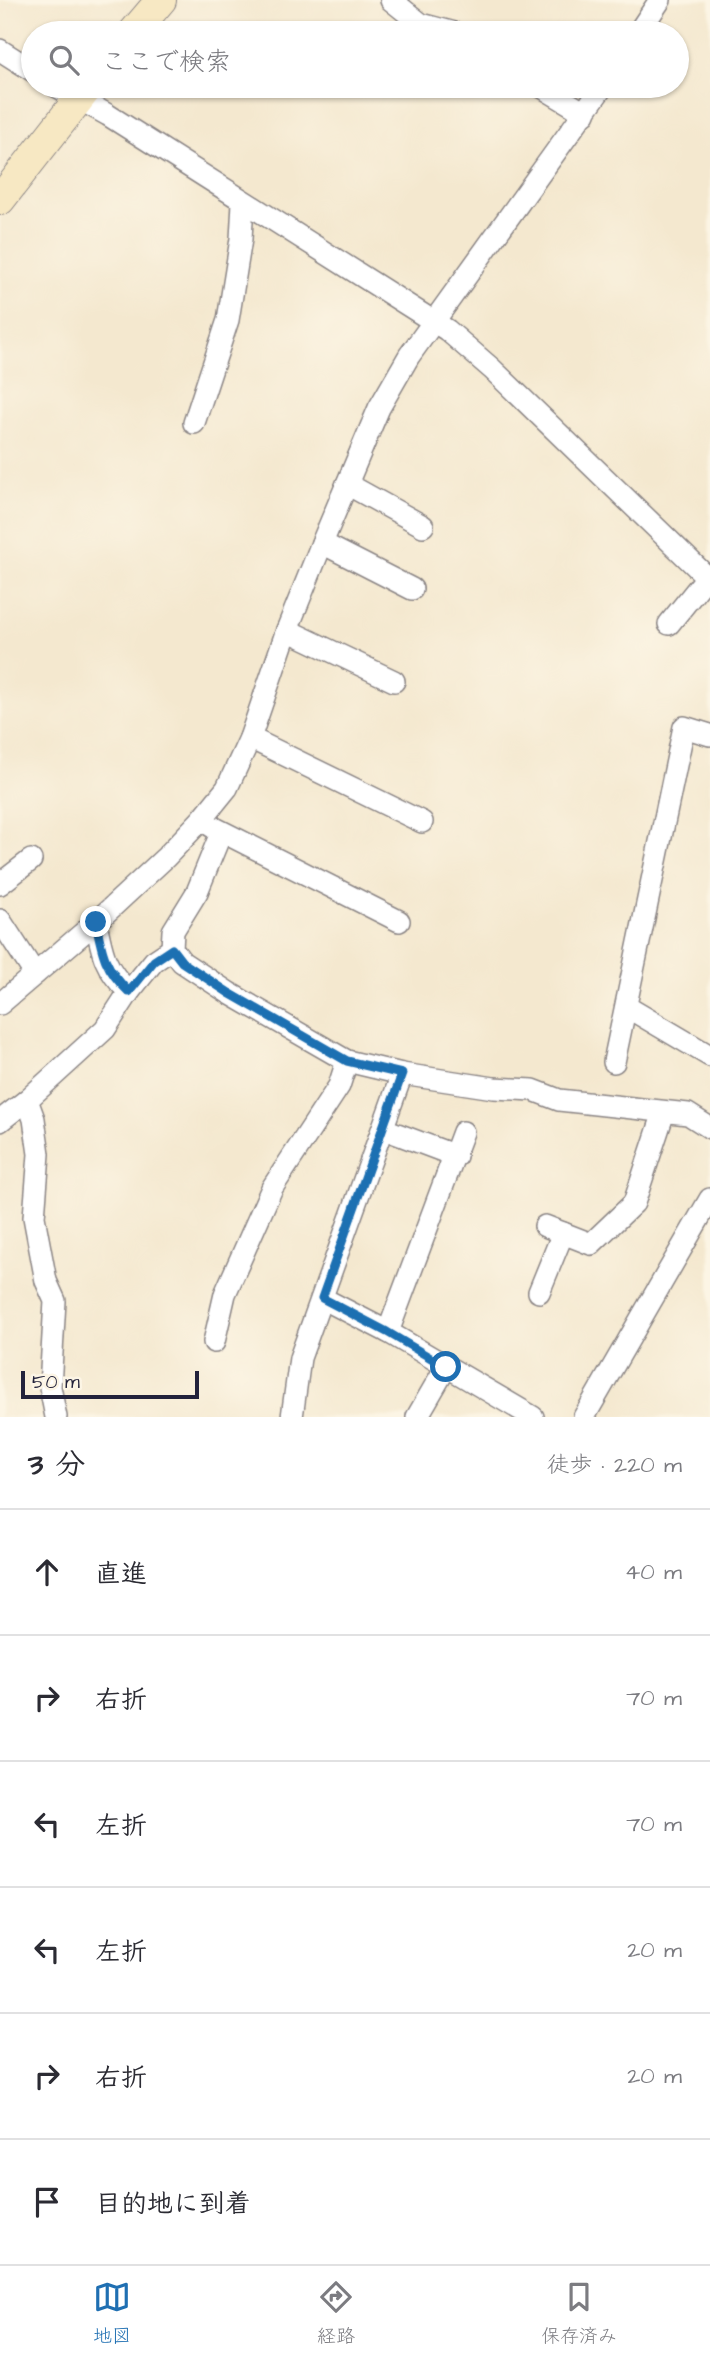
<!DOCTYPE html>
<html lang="ja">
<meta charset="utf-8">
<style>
body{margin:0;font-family:"Architects Daughter","Klee One",sans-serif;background:#f7f7f7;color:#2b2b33}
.scale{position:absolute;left:21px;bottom:18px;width:178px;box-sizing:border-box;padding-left:7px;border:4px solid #22223b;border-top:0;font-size:19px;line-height:24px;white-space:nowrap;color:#22223b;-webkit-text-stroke:5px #fcf5e5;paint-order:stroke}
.stop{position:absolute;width:21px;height:21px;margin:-16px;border:5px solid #1f6fb2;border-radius:50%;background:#fff}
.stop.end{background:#1f6fb2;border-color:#fff;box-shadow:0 2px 7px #0008}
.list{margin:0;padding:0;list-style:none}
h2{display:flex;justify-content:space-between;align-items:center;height:91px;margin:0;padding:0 28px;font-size:30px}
h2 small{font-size:23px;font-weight:400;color:#7c7c81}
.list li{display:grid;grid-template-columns:46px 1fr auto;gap:21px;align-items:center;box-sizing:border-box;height:126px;padding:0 28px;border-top:2px solid #e1e1e2}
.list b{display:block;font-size:26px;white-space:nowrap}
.list em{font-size:23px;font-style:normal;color:#7c7c81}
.icon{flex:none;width:38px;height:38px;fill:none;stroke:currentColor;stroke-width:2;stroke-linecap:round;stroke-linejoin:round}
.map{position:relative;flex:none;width:710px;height:1417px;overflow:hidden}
.search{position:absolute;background:#fff;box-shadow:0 2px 5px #0004;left:21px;right:21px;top:21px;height:77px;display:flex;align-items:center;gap:18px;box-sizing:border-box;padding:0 24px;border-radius:38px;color:#7c7c81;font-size:26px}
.sheet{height:847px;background:#fff}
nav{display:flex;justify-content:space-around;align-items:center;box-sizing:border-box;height:98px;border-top:2px solid #e1e1e2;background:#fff;font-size:19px;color:#7c7c81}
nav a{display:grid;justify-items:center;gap:4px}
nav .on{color:#1f6fb2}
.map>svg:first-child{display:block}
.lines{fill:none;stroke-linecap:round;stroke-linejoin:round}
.street-casing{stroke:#8b8585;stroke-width:24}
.secondary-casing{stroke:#8b8585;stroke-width:32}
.street{stroke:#fff;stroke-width:21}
.secondary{stroke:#f7e8c3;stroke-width:30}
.route{stroke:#1f6fb2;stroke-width:9}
</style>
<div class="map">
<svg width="710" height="1417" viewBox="0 0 710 1417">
<rect width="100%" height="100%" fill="#fcf5e5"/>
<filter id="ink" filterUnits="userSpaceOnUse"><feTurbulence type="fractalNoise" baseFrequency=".0143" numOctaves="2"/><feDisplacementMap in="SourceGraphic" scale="14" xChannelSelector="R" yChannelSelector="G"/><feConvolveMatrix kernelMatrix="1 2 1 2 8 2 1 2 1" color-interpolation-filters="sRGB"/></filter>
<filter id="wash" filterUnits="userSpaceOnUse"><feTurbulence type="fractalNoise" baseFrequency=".00686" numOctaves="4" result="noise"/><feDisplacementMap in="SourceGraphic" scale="28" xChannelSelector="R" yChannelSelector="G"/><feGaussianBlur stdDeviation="1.57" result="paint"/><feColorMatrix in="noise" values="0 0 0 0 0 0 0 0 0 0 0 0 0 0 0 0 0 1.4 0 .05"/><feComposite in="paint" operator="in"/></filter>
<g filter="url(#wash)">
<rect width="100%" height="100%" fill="#f4e8cf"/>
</g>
<g filter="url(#ink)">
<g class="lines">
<defs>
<g id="street">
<polyline points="391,0 421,24 455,33"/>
<polyline points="638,33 660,0"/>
<polyline points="0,50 33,71"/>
<polyline points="56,86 108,115 447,330 492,369 710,580"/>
<polyline points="540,86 585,113"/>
<polyline points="194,423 228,320 241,239 243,203"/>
<polyline points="347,484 423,526"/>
<polyline points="322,543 412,589"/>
<polyline points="669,624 707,577"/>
<polyline points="287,630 394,681"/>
<polyline points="250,738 422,822"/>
<polyline points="211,826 399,921"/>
<polyline points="221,833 197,892 173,931 172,949 182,962 229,993 347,1061 402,1074 494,1088 533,1090 559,1100 688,1114 710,1128"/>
<polyline points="0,884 31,860"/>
<polyline points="0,920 35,974"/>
<path d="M96 922C102 954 105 969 129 992"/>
<polyline points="0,1004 96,922 166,857 201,820 227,788 250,738 287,630 322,543 379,408 409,356 603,86"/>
<polyline points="627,1007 710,1056"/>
<polyline points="614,1062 684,727 710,735"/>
<polyline points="27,1100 34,1119 39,1154 34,1217 46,1281 55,1301 50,1387 56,1417"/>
<polyline points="0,1121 27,1100 105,1029 129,992 154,961 172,949"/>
<polyline points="384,1129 456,1156"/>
<polyline points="545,1226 591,1244 634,1203 664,1112"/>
<polyline points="539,1292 563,1233"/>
<polyline points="322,1298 388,1332 533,1417"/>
<polyline points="388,1332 463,1132"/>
<polyline points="214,1342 225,1294 272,1188 339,1086 347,1061"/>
<polyline points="292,1417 300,1358 402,1074"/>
<polyline points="417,1417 446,1367"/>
<polyline points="584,1417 710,1199"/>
</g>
<g id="secondary">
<polyline points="133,33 161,0"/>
<polyline points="0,200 89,86"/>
</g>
</defs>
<!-- street casing -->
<use href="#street" class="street-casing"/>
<!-- secondary casing -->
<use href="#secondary" class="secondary-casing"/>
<!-- street -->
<use href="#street" class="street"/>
<!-- secondary -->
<use href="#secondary" class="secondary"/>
</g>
</g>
<g class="lines" filter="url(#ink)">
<!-- route -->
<path class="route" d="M96 922C102 954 105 969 129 992L154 961 172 949 182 962 229 993 347 1061 402 1074 322 1298 387 1332 446 1367"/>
</g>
</svg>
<div class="scale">50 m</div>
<div class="stop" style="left:446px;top:1367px"></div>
<div class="stop end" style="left:96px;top:922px"></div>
<div class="search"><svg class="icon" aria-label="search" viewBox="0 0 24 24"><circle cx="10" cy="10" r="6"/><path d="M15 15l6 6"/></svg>ここで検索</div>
</div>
<section class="sheet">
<h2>3 分<small>徒歩 · 220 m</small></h2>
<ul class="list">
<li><svg class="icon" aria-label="ahead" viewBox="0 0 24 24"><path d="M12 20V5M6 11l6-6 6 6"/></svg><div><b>直進</b></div><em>40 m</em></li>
<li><svg class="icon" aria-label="right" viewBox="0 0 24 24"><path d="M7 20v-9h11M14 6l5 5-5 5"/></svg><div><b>右折</b></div><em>70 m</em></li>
<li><svg class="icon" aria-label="left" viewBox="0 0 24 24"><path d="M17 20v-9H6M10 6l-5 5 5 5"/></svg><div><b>左折</b></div><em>70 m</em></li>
<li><svg class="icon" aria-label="left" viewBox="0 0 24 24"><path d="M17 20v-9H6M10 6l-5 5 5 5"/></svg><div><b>左折</b></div><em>20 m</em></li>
<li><svg class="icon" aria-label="right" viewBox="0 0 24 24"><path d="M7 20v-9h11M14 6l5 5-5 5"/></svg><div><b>右折</b></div><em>20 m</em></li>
<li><svg class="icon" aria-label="arrive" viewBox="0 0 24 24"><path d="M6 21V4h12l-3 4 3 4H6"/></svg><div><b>目的地に到着</b></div></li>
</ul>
</section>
<nav>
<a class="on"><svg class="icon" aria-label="map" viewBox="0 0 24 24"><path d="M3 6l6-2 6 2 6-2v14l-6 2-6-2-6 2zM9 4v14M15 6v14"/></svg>地図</a>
<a><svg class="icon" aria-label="directions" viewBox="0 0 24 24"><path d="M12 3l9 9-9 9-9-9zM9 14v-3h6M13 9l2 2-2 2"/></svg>経路</a>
<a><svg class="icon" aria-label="saved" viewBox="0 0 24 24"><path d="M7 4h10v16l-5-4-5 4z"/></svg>保存済み</a>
</nav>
